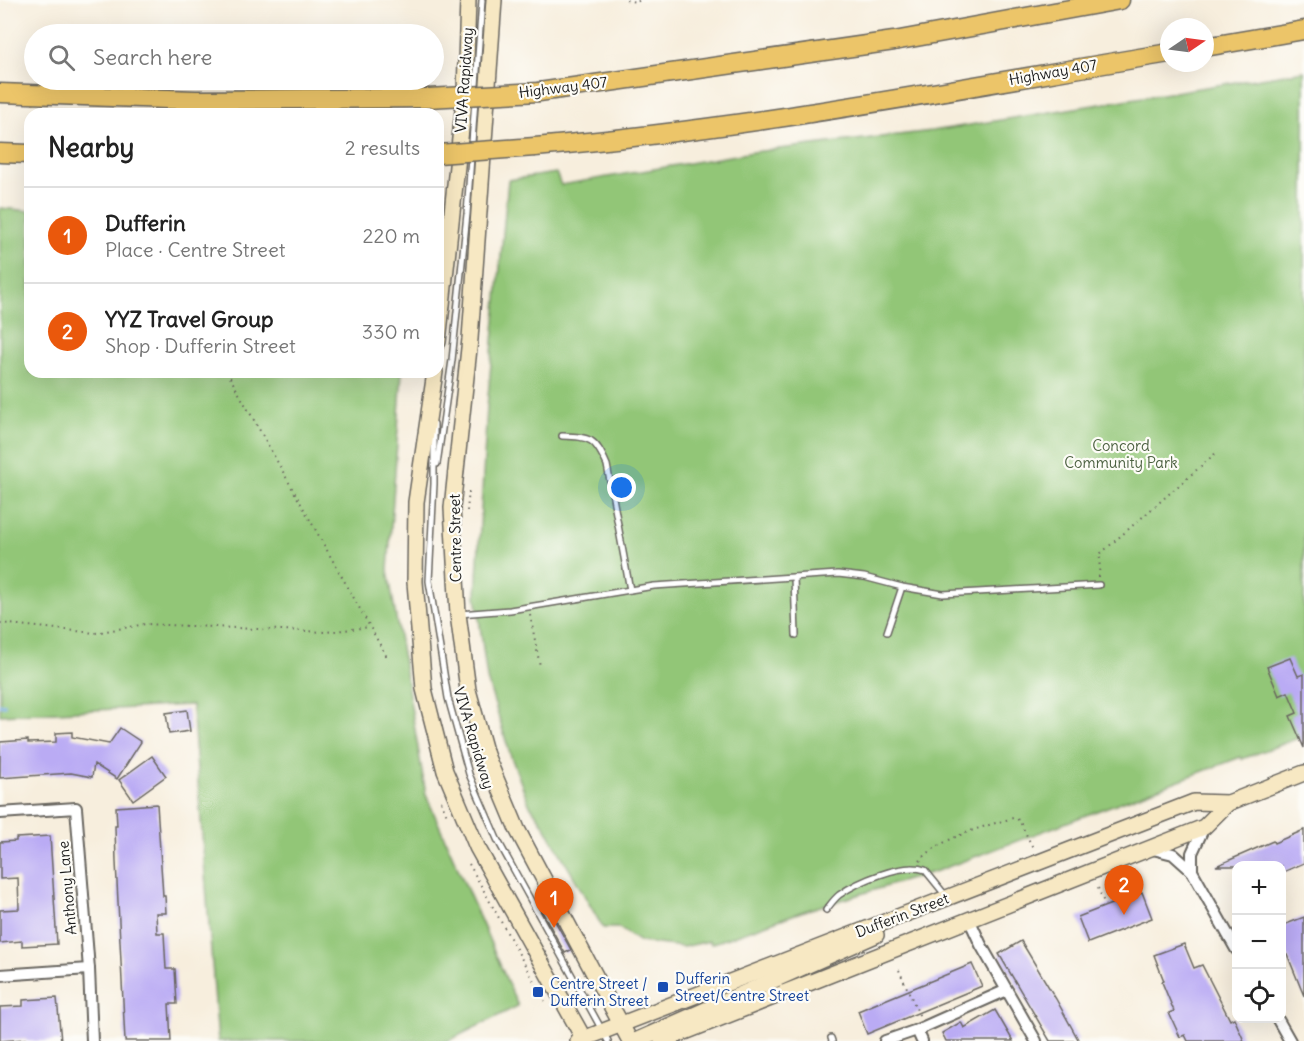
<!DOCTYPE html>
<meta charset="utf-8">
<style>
body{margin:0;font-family:Delius,sans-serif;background:#f6f6f6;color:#222}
.controls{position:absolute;right:18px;bottom:18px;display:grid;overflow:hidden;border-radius:12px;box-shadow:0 6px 24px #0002}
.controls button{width:54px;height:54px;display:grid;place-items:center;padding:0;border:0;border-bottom:2px solid #e0e0e0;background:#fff;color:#222;font:30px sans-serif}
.compass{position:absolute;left:1160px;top:18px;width:54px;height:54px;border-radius:50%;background:#fff;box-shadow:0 6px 24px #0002;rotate:77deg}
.you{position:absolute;left:622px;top:488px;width:21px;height:21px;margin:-15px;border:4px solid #fff;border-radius:50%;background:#1a73e8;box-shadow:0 0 0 9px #1a73e833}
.badge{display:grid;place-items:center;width:39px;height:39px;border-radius:50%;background:#ea580c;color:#fff;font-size:20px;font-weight:700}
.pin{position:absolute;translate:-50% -50px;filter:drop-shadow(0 2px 3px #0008)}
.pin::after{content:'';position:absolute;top:32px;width:21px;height:18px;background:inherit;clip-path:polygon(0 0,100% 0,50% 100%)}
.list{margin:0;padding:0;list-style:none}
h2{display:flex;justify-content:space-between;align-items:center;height:78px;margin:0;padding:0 24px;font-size:26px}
h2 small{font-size:20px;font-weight:400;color:#767676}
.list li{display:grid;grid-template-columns:39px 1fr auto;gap:18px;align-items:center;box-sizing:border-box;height:96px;padding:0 24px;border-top:2px solid #e0e0e0}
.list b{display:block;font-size:22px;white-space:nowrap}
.list p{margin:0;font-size:20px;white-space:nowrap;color:#767676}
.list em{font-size:20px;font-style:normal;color:#767676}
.icon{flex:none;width:33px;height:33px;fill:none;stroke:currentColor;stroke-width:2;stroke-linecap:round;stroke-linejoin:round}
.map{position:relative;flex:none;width:1304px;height:1041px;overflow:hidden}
.search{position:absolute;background:#fff;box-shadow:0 6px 24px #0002;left:24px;top:24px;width:420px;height:66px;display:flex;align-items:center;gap:15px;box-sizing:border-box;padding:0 21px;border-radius:33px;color:#767676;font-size:22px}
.panel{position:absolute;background:#fff;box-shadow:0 6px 24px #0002;left:24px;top:108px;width:420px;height:270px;border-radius:18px}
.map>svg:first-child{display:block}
.green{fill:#92c677;stroke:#57714a;stroke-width:1.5}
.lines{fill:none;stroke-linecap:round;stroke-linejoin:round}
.stream{stroke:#74aae2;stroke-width:4}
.building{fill:#baabf4}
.lane-casing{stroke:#696660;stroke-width:8}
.street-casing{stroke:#696660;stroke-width:14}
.secondary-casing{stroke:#696660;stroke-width:18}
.highway-casing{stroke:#696660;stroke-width:21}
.path{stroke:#696660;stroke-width:2;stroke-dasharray:1.5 4.5;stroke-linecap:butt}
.lane{stroke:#fff;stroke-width:5}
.street{stroke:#fff;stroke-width:10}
.secondary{stroke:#f7e8c3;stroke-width:15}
.highway{stroke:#ecc569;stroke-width:18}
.highway-bridge-casing{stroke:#696660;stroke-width:21;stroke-linecap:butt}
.highway-bridge{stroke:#ecc569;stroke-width:18}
.transit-dot{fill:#1a4fb4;stroke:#fdfcf7;stroke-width:2}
.labels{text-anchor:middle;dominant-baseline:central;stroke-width:4.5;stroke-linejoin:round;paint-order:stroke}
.street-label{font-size:15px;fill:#1c1c1c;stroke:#fdfcf7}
.park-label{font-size:15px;fill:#4b6040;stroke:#fdfcf7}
.transit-label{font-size:15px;fill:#164399;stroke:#fdfcf7;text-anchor:start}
</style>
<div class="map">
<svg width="1304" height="1041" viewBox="0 0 1304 1041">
<rect width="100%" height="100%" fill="#fdfcf7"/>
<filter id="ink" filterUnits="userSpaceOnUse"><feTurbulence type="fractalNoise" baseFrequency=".0167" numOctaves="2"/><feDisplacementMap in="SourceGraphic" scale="12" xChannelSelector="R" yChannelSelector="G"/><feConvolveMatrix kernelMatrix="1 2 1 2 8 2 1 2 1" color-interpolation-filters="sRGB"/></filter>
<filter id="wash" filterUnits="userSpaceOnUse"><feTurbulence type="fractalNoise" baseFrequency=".008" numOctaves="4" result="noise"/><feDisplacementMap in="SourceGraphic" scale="24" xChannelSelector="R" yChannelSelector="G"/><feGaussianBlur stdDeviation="1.35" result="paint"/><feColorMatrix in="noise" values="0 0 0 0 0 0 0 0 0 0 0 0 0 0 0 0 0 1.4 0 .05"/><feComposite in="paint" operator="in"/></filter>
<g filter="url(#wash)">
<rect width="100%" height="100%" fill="#f7eedd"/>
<!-- green -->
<g class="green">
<polygon points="1304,71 1304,736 1242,759 1241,757 937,871 801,912 711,944 710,941 683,947 640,942 619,928 603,928 544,825 529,804 510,754 487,679 476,595 487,407 508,180 556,173 561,185 753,152 932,131"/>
<polygon points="0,208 30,211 30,372 402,372 388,570 426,795 518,1006 448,1041 218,1041 192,705 0,715"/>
</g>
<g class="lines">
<!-- stream -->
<polyline class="stream" points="0,705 4,705"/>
</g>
<g id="blocks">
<!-- building -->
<g class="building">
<polygon points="1290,658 1298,676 1304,674 1304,748 1290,716 1297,713 1288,692 1279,696 1267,667"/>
<polygon points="187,710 190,731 169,734 166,713"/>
<polygon points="120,728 141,742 117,779 94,764 92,777 71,773 0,778 0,742 28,740 28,743 56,742 56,733 72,732 72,737 109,744"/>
<polygon points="152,756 166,776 133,800 119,780"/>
<polygon points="157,804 163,896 165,896 166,913 156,913 157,933 164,933 166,969 175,969 177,1004 169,1004 171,1041 125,1041 116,862 115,826 117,826 116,807"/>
<polygon points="1304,830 1304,863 1281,873 1281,866 1216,866 1273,841 1274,843"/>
<polygon points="50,836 57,944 22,946 22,941 0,943 0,910 19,909 18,878 0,879 0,842 16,841 16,838"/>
<polygon points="1142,892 1152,918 1088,943 1078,917"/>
<polygon points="545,903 571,950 565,953 539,906"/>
<polygon points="1304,917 1304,996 1287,954 1281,956 1281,926"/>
<polygon points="1021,941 1056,999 1079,1041 1050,1041 999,954"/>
<polygon points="1184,944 1194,968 1202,965 1230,1020 1234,1018 1244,1041 1188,1041 1185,1035 1180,1037 1169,1013 1174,1011 1162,982 1164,981 1154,955"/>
<polygon points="972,964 982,986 867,1034 858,1011"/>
<polygon points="57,998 61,1041 26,1041 26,1039 0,1041 0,1007 23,1006 23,1000"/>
<polygon points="995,1010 1013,1041 946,1041 942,1033 961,1022 964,1028"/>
</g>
</g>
</g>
<g filter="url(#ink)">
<use href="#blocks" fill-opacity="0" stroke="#696660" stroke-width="1.5"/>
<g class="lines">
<defs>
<g id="lane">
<polyline points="434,424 434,484 429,581 448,698 469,774 497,839 608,1041"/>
<path d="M562 436C591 437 595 438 607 465L630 590"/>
<polyline points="437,464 452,360 467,214 482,0"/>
<polyline points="794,577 796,635"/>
<polyline points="459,614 510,610 654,586 838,574 864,577 902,587 943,594 1099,585"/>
<polyline points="887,632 902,587"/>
<path d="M826 910C830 905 834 899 839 895 857 882 903 862 925 870L946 896"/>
<polyline points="831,1038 832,1041"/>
</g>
<g id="street">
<polyline points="0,813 76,808 89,969 92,1041"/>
<polyline points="1149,848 1173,854 1192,871 1236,949"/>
<polyline points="1192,871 1192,853 1204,827"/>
<polyline points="969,919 981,945 1036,1041"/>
<polyline points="0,975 89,969"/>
<polyline points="1277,1018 1290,1041"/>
<polyline points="917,1030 922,1041"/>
<polyline points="885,1041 917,1030 1007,990"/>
</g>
<g id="secondary">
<polyline points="494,0 470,339 452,508 458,614 468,690 486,755 517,829 630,1041"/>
<polyline points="438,342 465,92 468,0"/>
<polyline points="435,372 416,502 415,582 424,689 445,771 477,847 585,1041"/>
<polyline points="578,1041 1194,802 1228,803 1304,773"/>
<polyline points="635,1041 876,935"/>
<polyline points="662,1041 1204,827 1228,803"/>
</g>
<g id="highway">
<polyline points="1205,47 1304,30"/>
<polyline points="539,92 894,41 1120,0"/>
<polyline points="0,93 196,100 428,98"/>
<path d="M535 147C748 129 958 88 1169 53"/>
<polyline points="0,153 30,154"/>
</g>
</defs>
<!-- lane casing -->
<use href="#lane" class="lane-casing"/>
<!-- street casing -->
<use href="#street" class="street-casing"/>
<!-- secondary casing -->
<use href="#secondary" class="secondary-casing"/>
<!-- highway casing -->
<use href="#highway" class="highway-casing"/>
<!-- path -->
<g class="path">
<polyline points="626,0 636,2 641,0"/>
<polyline points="227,372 388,659"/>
<polyline points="467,511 469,490"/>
<polyline points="1099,577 1100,554 1216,453"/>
<polyline points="530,615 540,666"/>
<polyline points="0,623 95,633 146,624 326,632 370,627"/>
<polyline points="441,801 447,815"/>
<path d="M920 861C939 838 985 826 1013 818L1019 820 1033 848"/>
<polyline points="469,864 545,1001"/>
<polyline points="1098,888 1105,905"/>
<polyline points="899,970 920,1017"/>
</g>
<!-- lane -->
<use href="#lane" class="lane"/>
<!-- street -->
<use href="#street" class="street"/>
<!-- secondary -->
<use href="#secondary" class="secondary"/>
<!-- highway -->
<use href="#highway" class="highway"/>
<defs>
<g id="highway-bridge">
<polyline points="428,98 539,92"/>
<polyline points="438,154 535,147"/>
</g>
</defs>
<!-- highway-bridge casing -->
<use href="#highway-bridge" class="highway-bridge-casing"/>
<!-- highway-bridge -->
<use href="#highway-bridge" class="highway-bridge"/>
</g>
</g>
<!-- markers -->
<g class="transit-dot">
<rect x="657" y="981" width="12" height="12" rx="3"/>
<rect x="532" y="986" width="12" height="12" rx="3"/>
</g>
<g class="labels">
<!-- street labels -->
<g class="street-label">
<text transform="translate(1053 72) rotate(-10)">Highway 407</text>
<text transform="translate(464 80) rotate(-86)">VIVA Rapidway</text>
<text transform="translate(563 87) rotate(-7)">Highway 407</text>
<text transform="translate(455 538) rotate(-91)">Centre Street</text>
<text transform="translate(474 738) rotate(73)">VIVA Rapidway</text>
<text transform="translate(67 888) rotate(-95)">Anthony Lane</text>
<text transform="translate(902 915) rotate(-21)">Dufferin Street</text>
</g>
<!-- park labels -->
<g class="park-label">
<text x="1121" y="445">Concord<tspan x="1121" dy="17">Community Park</tspan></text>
</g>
<!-- transit labels -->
<g class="transit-label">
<text x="675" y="978">Dufferin<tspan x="675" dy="17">Street/Centre Street</tspan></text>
<text x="550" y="983">Centre Street /<tspan x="550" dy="17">Dufferin Street</tspan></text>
</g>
</g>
</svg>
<div class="controls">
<button>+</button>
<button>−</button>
<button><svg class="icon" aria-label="locate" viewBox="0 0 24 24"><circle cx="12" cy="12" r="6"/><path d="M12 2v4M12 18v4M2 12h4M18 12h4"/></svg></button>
</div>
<svg class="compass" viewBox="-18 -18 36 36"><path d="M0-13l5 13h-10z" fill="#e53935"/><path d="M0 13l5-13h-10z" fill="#767676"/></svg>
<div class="you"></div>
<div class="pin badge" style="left:554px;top:928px">1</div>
<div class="pin badge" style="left:1124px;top:915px">2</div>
<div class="search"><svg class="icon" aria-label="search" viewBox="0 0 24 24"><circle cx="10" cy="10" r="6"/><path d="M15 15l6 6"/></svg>Search here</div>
<section class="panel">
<h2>Nearby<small>2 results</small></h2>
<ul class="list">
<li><span class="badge">1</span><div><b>Dufferin</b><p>Place · Centre Street</p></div><em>220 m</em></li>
<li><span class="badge">2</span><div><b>YYZ Travel Group</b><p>Shop · Dufferin Street</p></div><em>330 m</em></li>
</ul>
</section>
</div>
